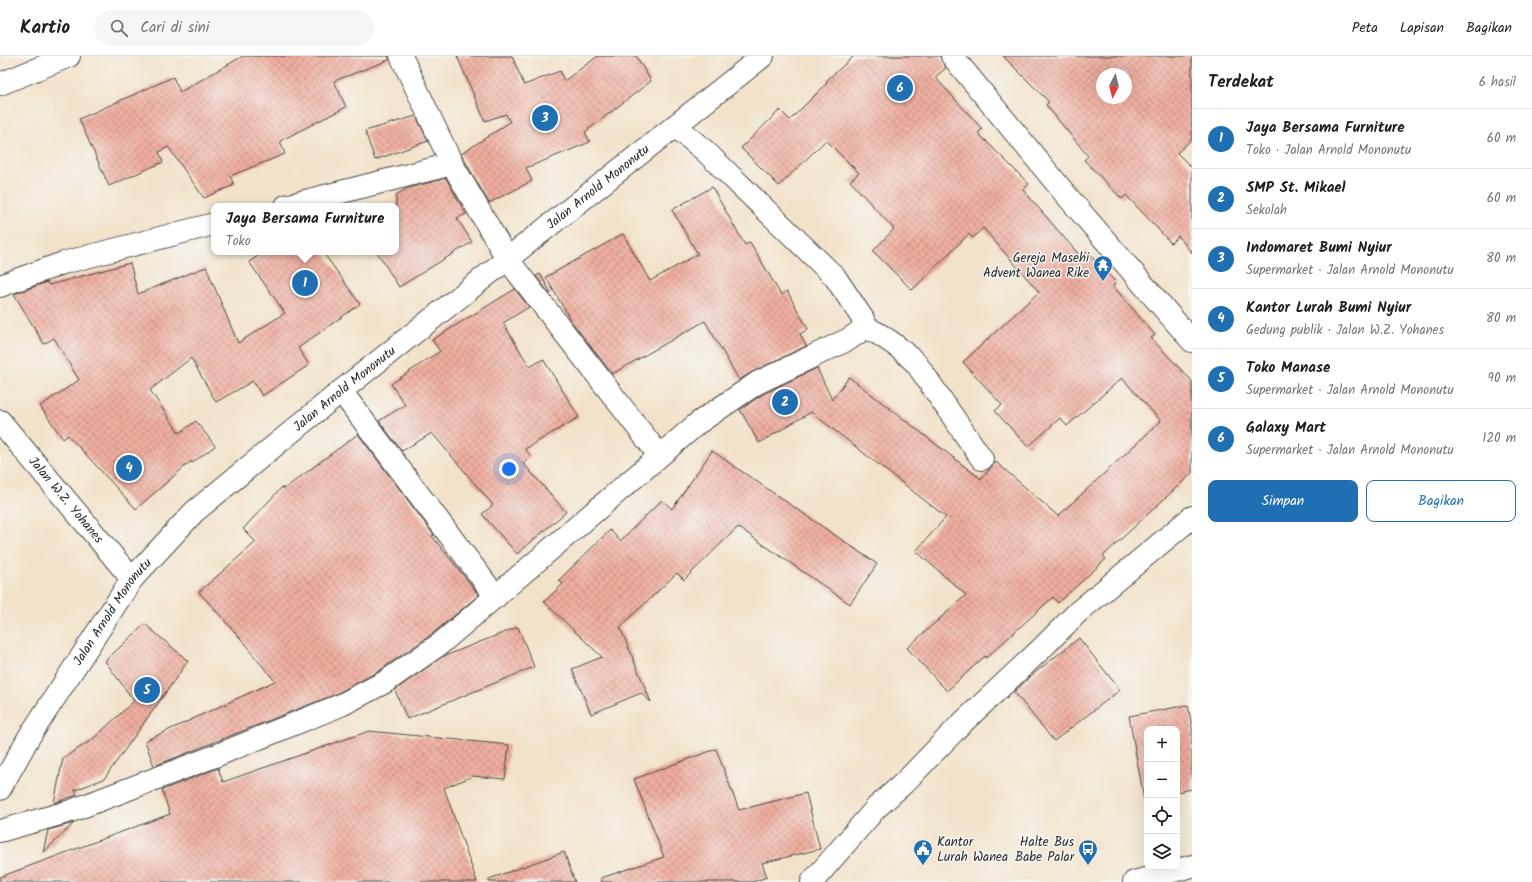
<!DOCTYPE html>
<html lang="id">
<meta charset="utf-8">
<style>
body{margin:0;font-family:Kalam,sans-serif;background:#f6f6f6;color:#202124}
.controls{position:absolute;right:12px;bottom:12px;display:grid;overflow:hidden;border-radius:8px;box-shadow:0 4px 16px #0002}
.controls button{width:36px;height:36px;display:grid;place-items:center;padding:0;border:0;border-bottom:1px solid #e0e0e0;background:#fff;color:#202124;font:20px sans-serif}
.compass{position:absolute;left:1096px;top:12px;width:36px;height:36px;border-radius:50%;background:#fff;box-shadow:0 4px 16px #0002;rotate:187deg}
.you{position:absolute;left:509px;top:413px;width:14px;height:14px;margin:-10px;border:3px solid #fff;border-radius:50%;background:#1a73e8;box-shadow:0 0 0 6px #1a73e833}
.badge{display:grid;place-items:center;width:26px;height:26px;border-radius:50%;background:#1f6fb2;color:#fff;font-size:13px;font-weight:700}
.pin{position:absolute;translate:-50% -50%;border:2px solid #fff;box-shadow:0 1px 4px #0006}
.popup{position:absolute;left:211px;top:147px;width:188px;height:52px;box-sizing:border-box;display:grid;place-content:center;border-radius:8px;background:#fff;filter:drop-shadow(0 1px 3px #0005);font-size:13px;white-space:nowrap;color:#757577}
.popup b{font-size:15px;color:#202124}
.popup::after{content:'';position:absolute;left:50%;top:100%;margin-left:-8px;border:8px solid transparent;border-top-color:#fff}
.list{margin:0;padding:0;list-style:none}
h2{display:flex;justify-content:space-between;align-items:center;height:52px;margin:0;padding:0 16px;font-size:17px}
h2 small{font-size:13px;font-weight:400;color:#757577}
.list li{display:grid;grid-template-columns:26px 1fr auto;gap:12px;align-items:center;box-sizing:border-box;height:60px;padding:0 16px;border-top:1px solid #e0e0e0}
.list b{display:block;font-size:15px;white-space:nowrap}
.list p{margin:0;font-size:13px;white-space:nowrap;color:#757577}
.list em{font-size:13px;font-style:normal;color:#757577}
.actions{display:flex;gap:8px;padding:12px 16px}
.actions a{flex:1;padding:9px 0;border:1px solid #1f6fb2;border-radius:8px;text-align:center;font-size:14px;color:#1f6fb2}
.actions .main{background:#1f6fb2;color:#fff}
.icon{flex:none;width:22px;height:22px;fill:none;stroke:currentColor;stroke-width:2;stroke-linecap:round;stroke-linejoin:round}
.map{position:relative;flex:none;width:1192px;height:826px;overflow:hidden}
header{display:flex;align-items:center;gap:24px;box-sizing:border-box;height:56px;padding:0 20px;background:#fff;border-bottom:1px solid #e0e0e0}
header strong{font-size:19px}
nav{display:flex;gap:22px;margin-inline-start:auto;font-size:14px}
.search{width:280px;height:36px;background:#f6f6f6;display:flex;align-items:center;gap:10px;box-sizing:border-box;padding:0 14px;border-radius:22px;color:#757577;font-size:15px}
main{display:flex}
aside{flex:1;background:#fff}
.map>svg:first-child{display:block}
.building{fill:url(#building-cross-hatch);fill-rule:evenodd}
.lines{fill:none;stroke-linecap:round;stroke-linejoin:round}
.street-casing{stroke:#494643;stroke-width:24}
.secondary-casing{stroke:#494643;stroke-width:24}
.street{stroke:#fff;stroke-width:22}
.secondary{stroke:#fff;stroke-width:22}
.labels{text-anchor:middle;dominant-baseline:central;stroke-width:3;stroke-linejoin:round;paint-order:stroke}
.street-label{font-size:13px;fill:#2b2b2b;stroke:#f6f6f2}
.poi-label{font-size:13px;fill:#2b2b2b;stroke:#f6f6f2;text-anchor:end}
</style>
<header>
<strong>Kartio</strong>
<div class="search"><svg class="icon" aria-label="search" viewBox="0 0 24 24"><circle cx="10" cy="10" r="6"/><path d="M15 15l6 6"/></svg>Cari di sini</div>
<nav><a>Peta</a><a>Lapisan</a><a>Bagikan</a></nav>
</header>
<main>
<div class="map">
<svg width="1192" height="826" viewBox="0 0 1192 826">
<defs>
<pattern id="building-cross-hatch" width="8" height="8" patternUnits="userSpaceOnUse"><rect width="8" height="8" fill="#f0afa0"/><path d="M0 0l8 8M0 8l8-8" fill="none" stroke="#c38f83"/></pattern>
</defs>
<rect width="100%" height="100%" fill="#f6f6f2"/>
<filter id="ink" filterUnits="userSpaceOnUse"><feTurbulence type="fractalNoise" baseFrequency=".025" numOctaves="2"/><feDisplacementMap in="SourceGraphic" scale="8" xChannelSelector="R" yChannelSelector="G"/><feConvolveMatrix kernelMatrix="1 2 1 2 8 2 1 2 1" color-interpolation-filters="sRGB"/></filter>
<filter id="wash" filterUnits="userSpaceOnUse"><feTurbulence type="fractalNoise" baseFrequency=".012" numOctaves="4" result="noise"/><feDisplacementMap in="SourceGraphic" scale="16" xChannelSelector="R" yChannelSelector="G"/><feGaussianBlur stdDeviation="0.9" result="paint"/><feColorMatrix in="noise" values="0 0 0 0 0 0 0 0 0 0 0 0 0 0 0 0 0 1.4 0 .05"/><feComposite in="paint" operator="in"/></filter>
<g filter="url(#wash)">
<rect width="100%" height="100%" fill="#f3e2ca"/>
<g id="blocks">
<!-- building -->
<g class="building">
<polygon points="243,0 389,0 389,4 334,25 346,51 280,85 285,98 230,120 234,129 204,142 168,91 159,96 163,106 109,130 79,63 173,21 180,36"/>
<polygon points="457,0 512,0 524,29 560,15 564,25 598,0 636,0 651,25 585,76 590,86 526,112 532,125 489,147 461,98 510,66 506,58 485,65"/>
<polygon points="854,0 940,0 946,12 935,21 982,73 978,77 1029,128 1023,134 1081,201 1087,196 1116,226 1113,230 1155,279 1151,282 1192,325 1192,417 1103,500 1106,503 1058,547 1053,541 986,602 985,600 947,635 907,592 966,539 916,495 946,461 811,356 759,387 740,354 763,338 817,312 832,344 849,321 981,423 996,406 1058,460 1161,365 1122,322 1067,370 1060,362 1028,391 995,355 1002,349 963,306 1039,236 983,172 973,182 969,178 912,234 873,195 894,173 850,125 859,117 826,84 779,130 741,92 780,54 790,64 827,27 826,25"/>
<path d="M1003 0H1192V83L1177 97 1192 112V197L1178 180 1171 187 1126 139 1122 143 1084 104 1088 100 1046 49 1049 46ZM1102 18H1126V42H1102Z"/>
<polygon points="416,60 428,85 375,104 365,75"/>
<polygon points="446,122 466,158 457,162 472,186 399,231 377,196 396,196 396,139 406,133"/>
<polygon points="712,131 745,189 750,186 781,239 787,235 808,273 800,278 806,290 752,316 739,324 705,265 612,318 571,265 546,221 623,178 650,225 698,198 672,154"/>
<polygon points="264,196 323,196 360,248 298,292 309,309 262,340 253,325 216,346 191,302 150,334 179,377 196,365 215,390 192,407 191,405 136,453 68,379 63,383 40,350 79,324 54,282 44,288 14,238 47,226 49,229 130,207 138,238 206,211 238,287 285,257 249,206"/>
<polygon points="540,218 551,237 550,238 536,220"/>
<polygon points="515,233 529,251 503,267 530,311 543,303 579,361 525,393 531,400 523,407 566,456 517,498 482,458 493,449 432,377 402,395 379,365 405,349 391,328 440,295 432,284"/>
<polygon points="358,378 434,479 432,480 479,539 432,578 379,615 336,638 154,710 145,685 275,625 249,594 250,593 199,536 256,486 243,473 282,431 284,433"/>
<polygon points="712,395 877,508 850,548 738,471 684,524 677,517 620,571 651,646 641,637 591,658 572,613 602,601 544,546 563,528 559,524 610,474 620,485 662,444 672,453"/>
<polygon points="145,568 188,605 104,723 75,734 77,739 54,747 63,702 92,684 134,645 105,605"/>
<polygon points="518,571 534,611 407,663 395,634 442,601"/>
<polygon points="1079,582 1120,634 1054,685 1014,636 1031,620"/>
<polygon points="1188,649 1192,671 1192,733 1177,736 1177,673 1147,673 1147,742 1144,743 1129,660"/>
<polygon points="369,675 509,689 505,723 473,720 444,732 477,826 0,826 0,821 170,758 162,734 218,712 223,726"/>
<polygon points="716,693 739,754 806,737 820,793 762,807 767,821 752,826 602,826 601,822 664,801 634,723"/>
<polygon points="74,767 43,797 48,774"/>
<polygon points="564,796 575,826 489,826 489,823"/>
</g>
</g>
</g>
<g filter="url(#ink)">
<use href="#blocks" fill-opacity="0" stroke="#494643" stroke-width="1"/>
<g class="lines">
<defs>
<g id="street">
<polyline points="401,0 452,108 508,204 659,399"/>
<polyline points="952,0 1067,140 1192,285"/>
<polyline points="0,28 69,0"/>
<polyline points="286,150 452,108"/>
<polyline points="0,230 63,207 214,168"/>
<path d="M864 270C884 280 900 291 916 307L982 403"/>
<polyline points="341,335 496,541"/>
<polyline points="0,775 71,755 215,700 341,649 385,626 440,588 698,367 757,327 849,283 858,277 864,270 863,263 835,221 705,95 675,70"/>
<polyline points="812,826 877,751 905,726 959,670 1040,594 1078,556 1192,461"/>
</g>
<g id="secondary">
<path id="s1" d="M0 365 132 523"/>
<path id="s2" d="M0 733 29 681 132 523 194 456 341 335 763 0"/>
<polyline points="1134,826 1192,810"/>
</g>
</defs>
<!-- street casing -->
<use href="#street" class="street-casing"/>
<!-- secondary casing -->
<use href="#secondary" class="secondary-casing"/>
<!-- street -->
<use href="#street" class="street"/>
<!-- secondary -->
<use href="#secondary" class="secondary"/>
</g>
</g>
<!-- icons -->
<defs>
<symbol id="temple-pin" viewBox="-11 -11 22 30"><path d="M0 17L-7.5 6A9.5 9.5 0 1 1 7.5 6Z" fill="#1f6fb2" stroke="#f6f6f2"/><path d="M0-6L5-2H3V0L6.5 2.5H4V6H1.5V3h-3V6H-4V2.5H-6.5L-3 0V-2H-5Z" fill="#fff"/></symbol>
<symbol id="civic-pin" viewBox="-11 -11 22 30"><path d="M0 17L-7.5 6A9.5 9.5 0 1 1 7.5 6Z" fill="#1f6fb2" stroke="#f6f6f2"/><path d="M-.6-6.5H3V-4.5H.6V-3L4-1V1h2V6H-6V1h2V-1L-.6-3ZM-1.2 2.5V6h2.4V2.5Z" fill="#fff"/></symbol>
<symbol id="bus-pin" viewBox="-11 -11 22 30"><path d="M0 17L-7.5 6A9.5 9.5 0 1 1 7.5 6Z" fill="#1f6fb2" stroke="#f6f6f2"/><path d="M-5-6H5V4H4V6H2V4H-2V6H-4V4H-5ZM-3.5-4V0h7V-4ZM-3.5 1.2v1.5H-2V1.2ZM2 1.2v1.5H3.5V1.2Z" fill="#fff"/></symbol>
</defs>
<g fill-rule="evenodd">
<use href="#temple-pin" x="1092" y="198" width="22" height="30"/>
<use href="#civic-pin" x="912" y="782" width="22" height="30"/>
<use href="#bus-pin" x="1077" y="782" width="22" height="30"/>
</g>
<g class="labels">
<!-- street labels -->
<g class="street-label">
<text stroke="none"><textPath href="#s2" startOffset="858">Jalan Arnold Mononutu</textPath></text>
<text stroke="none"><textPath href="#s2" startOffset="534">Jalan Arnold Mononutu</textPath></text>
<text stroke="none"><textPath href="#s1" startOffset="103">Jalan W.Z. Yohanes</textPath></text>
<text stroke="none"><textPath href="#s2" startOffset="210">Jalan Arnold Mononutu</textPath></text>
</g>
<!-- poi labels -->
<g class="poi-label">
<text x="1089" y="202">Gereja Masehi<tspan x="1089" dy="15">Advent Wanea Rike</tspan></text>
<text x="937" y="786" text-anchor="start">Kantor<tspan x="937" dy="15">Lurah Wanea</tspan></text>
<text x="1074" y="786">Halte Bus<tspan x="1074" dy="15">Babe Palar</tspan></text>
</g>
</g>
</svg>
<div class="controls">
<button>+</button>
<button>−</button>
<button><svg class="icon" aria-label="locate" viewBox="0 0 24 24"><circle cx="12" cy="12" r="6"/><path d="M12 2v4M12 18v4M2 12h4M18 12h4"/></svg></button>
<button><svg class="icon" aria-label="layers" viewBox="0 0 24 24"><path d="M12 4l9 5-9 5-9-5zM3 14l9 5 9-5"/></svg></button>
</div>
<svg class="compass" viewBox="-18 -18 36 36"><path d="M0-13l5 13h-10z" fill="#e53935"/><path d="M0 13l5-13h-10z" fill="#757577"/></svg>
<div class="you"></div>
<div class="pin badge" style="left:305px;top:227px">1</div>
<div class="popup"><b>Jaya Bersama Furniture</b>Toko</div>
<div class="pin badge" style="left:785px;top:346px">2</div>
<div class="pin badge" style="left:545px;top:62px">3</div>
<div class="pin badge" style="left:129px;top:412px">4</div>
<div class="pin badge" style="left:147px;top:634px">5</div>
<div class="pin badge" style="left:900px;top:32px">6</div>
</div>
<aside>
<h2>Terdekat<small>6 hasil</small></h2>
<ul class="list">
<li><span class="badge">1</span><div><b>Jaya Bersama Furniture</b><p>Toko · Jalan Arnold Mononutu</p></div><em>60 m</em></li>
<li><span class="badge">2</span><div><b>SMP St. Mikael</b><p>Sekolah</p></div><em>60 m</em></li>
<li><span class="badge">3</span><div><b>Indomaret Bumi Nyiur</b><p>Supermarket · Jalan Arnold Mononutu</p></div><em>80 m</em></li>
<li><span class="badge">4</span><div><b>Kantor Lurah Bumi Nyiur</b><p>Gedung publik · Jalan W.Z. Yohanes</p></div><em>80 m</em></li>
<li><span class="badge">5</span><div><b>Toko Manase</b><p>Supermarket · Jalan Arnold Mononutu</p></div><em>90 m</em></li>
<li><span class="badge">6</span><div><b>Galaxy Mart</b><p>Supermarket · Jalan Arnold Mononutu</p></div><em>120 m</em></li>
</ul>
<div class="actions"><a class="main">Simpan</a><a>Bagikan</a></div>
</aside>
</main>
